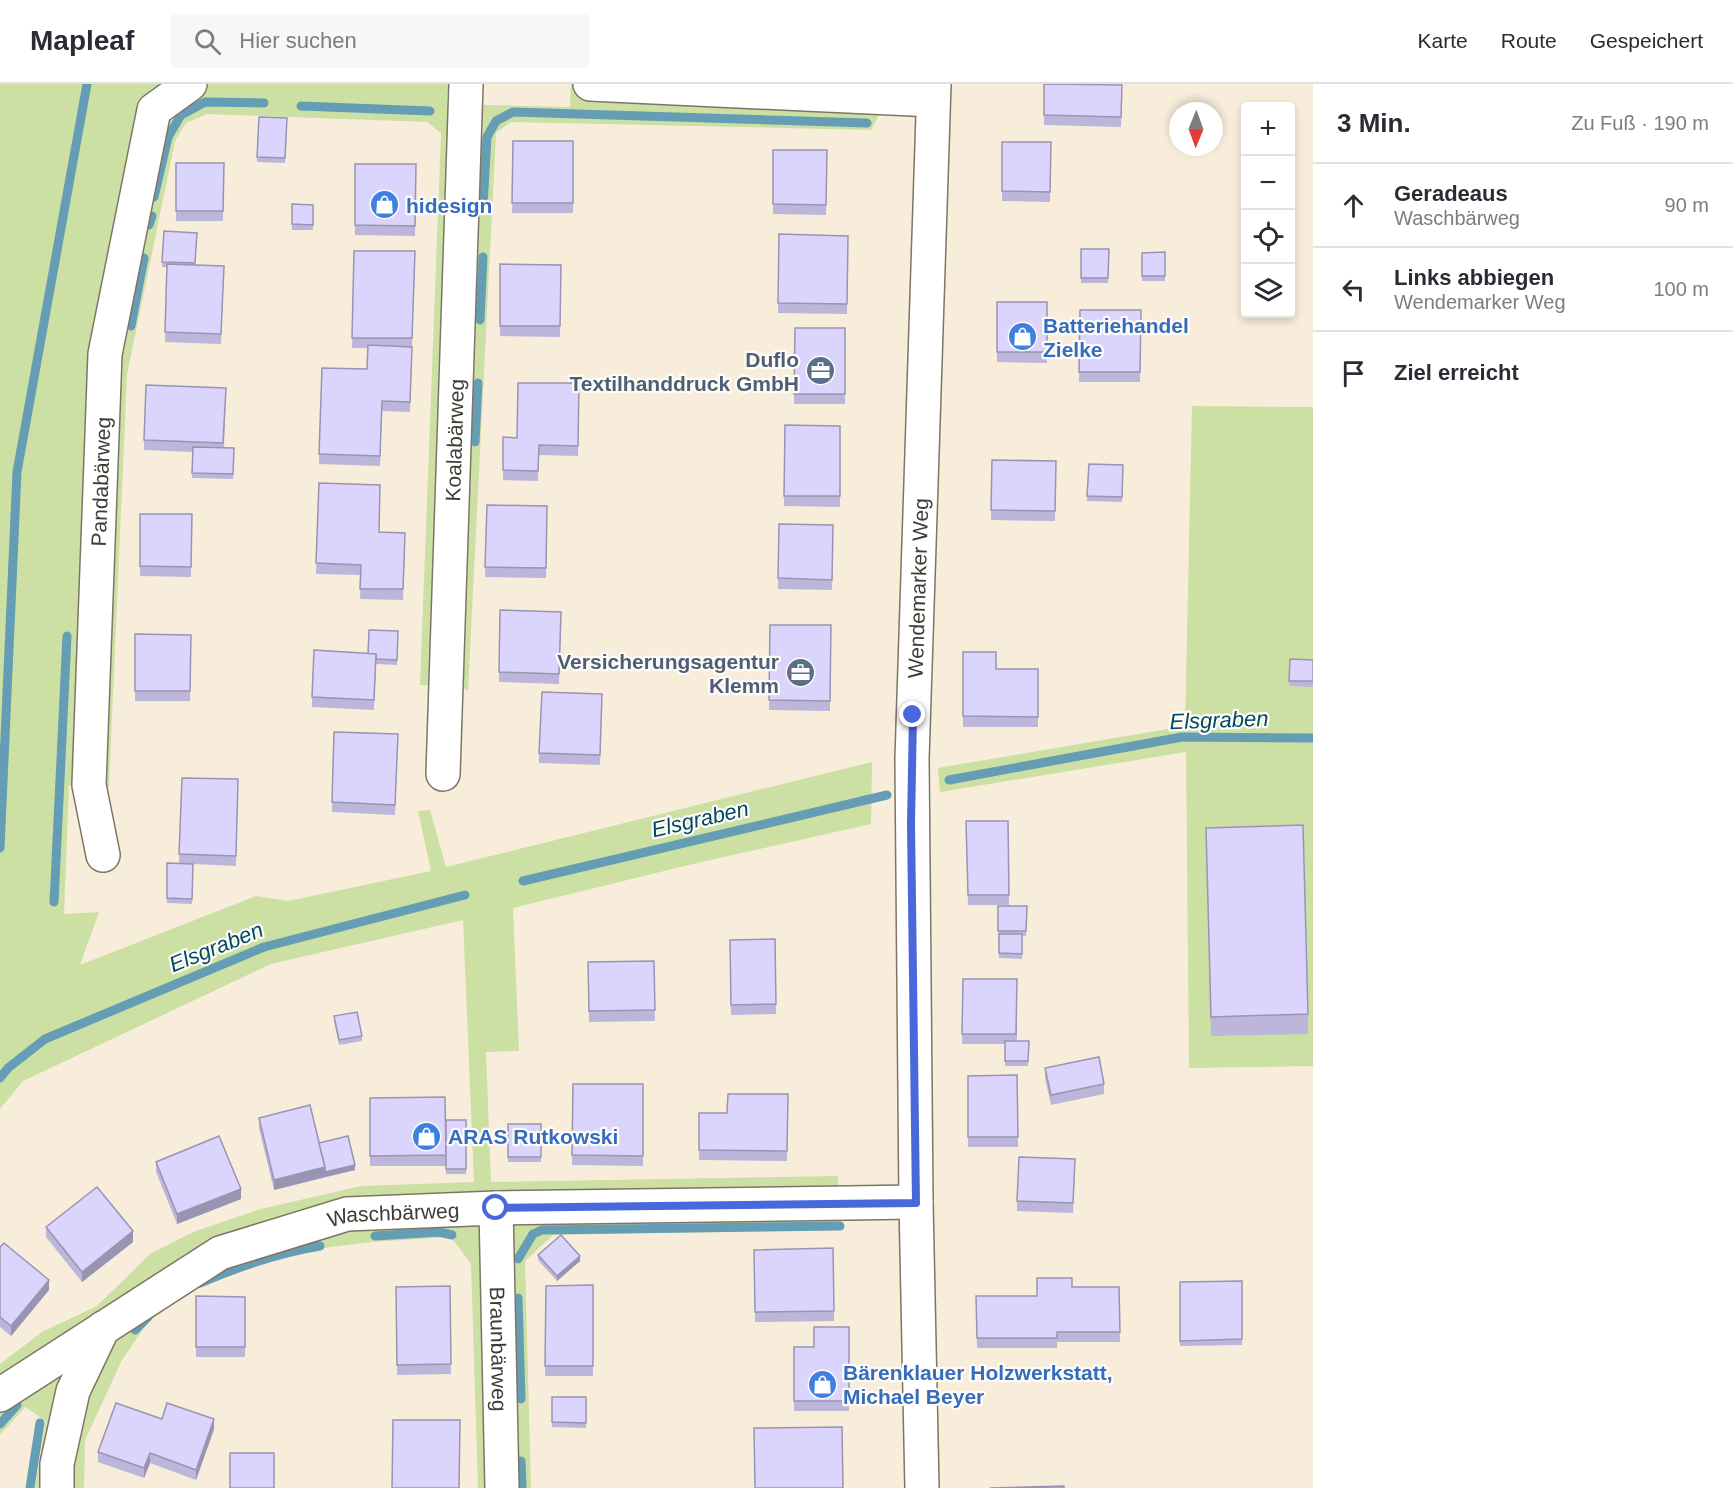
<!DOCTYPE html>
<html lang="de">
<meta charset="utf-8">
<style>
body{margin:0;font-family:Arial,sans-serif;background:#f7f7f7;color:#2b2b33}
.controls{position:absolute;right:18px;top:18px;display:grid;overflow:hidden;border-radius:6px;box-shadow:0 3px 9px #0003}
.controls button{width:54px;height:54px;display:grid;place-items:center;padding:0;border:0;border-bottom:2px solid #e1e1e2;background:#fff;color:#2b2b33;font:30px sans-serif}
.compass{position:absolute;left:1169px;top:18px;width:54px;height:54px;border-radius:50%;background:#fff;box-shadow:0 3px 9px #0003;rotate:181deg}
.stop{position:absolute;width:18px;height:18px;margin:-14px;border:4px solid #4a68dc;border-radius:50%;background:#fff}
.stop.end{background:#4a68dc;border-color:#fff;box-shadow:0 2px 6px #0008}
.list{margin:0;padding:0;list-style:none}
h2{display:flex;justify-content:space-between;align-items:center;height:78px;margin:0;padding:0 24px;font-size:26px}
h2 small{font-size:20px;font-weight:400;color:#7c7c81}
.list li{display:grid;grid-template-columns:39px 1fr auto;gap:18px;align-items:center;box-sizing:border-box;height:84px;padding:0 24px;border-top:2px solid #e1e1e2}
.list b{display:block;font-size:22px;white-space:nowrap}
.list p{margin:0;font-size:20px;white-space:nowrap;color:#7c7c81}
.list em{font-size:20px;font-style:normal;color:#7c7c81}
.icon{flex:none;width:33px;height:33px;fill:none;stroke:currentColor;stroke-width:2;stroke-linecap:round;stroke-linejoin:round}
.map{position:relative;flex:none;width:1313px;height:1404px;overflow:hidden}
header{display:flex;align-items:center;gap:36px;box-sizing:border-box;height:84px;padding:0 30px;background:#fff;border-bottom:2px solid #e1e1e2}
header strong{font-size:28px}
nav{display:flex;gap:33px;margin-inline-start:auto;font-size:21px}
.search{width:420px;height:54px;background:#f7f7f7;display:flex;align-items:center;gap:15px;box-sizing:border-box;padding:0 21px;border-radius:6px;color:#7c7c81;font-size:22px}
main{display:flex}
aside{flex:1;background:#fff}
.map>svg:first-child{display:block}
.green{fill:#cce0a3}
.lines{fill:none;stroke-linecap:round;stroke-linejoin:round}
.stream{stroke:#659db5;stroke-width:9}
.minor-casing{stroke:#7f7565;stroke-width:36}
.minor{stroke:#fff;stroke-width:33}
.wall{fill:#bcb6da}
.shaded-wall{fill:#9994b1}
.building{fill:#dbd4fd;stroke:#9994b1;stroke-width:1.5}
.route{stroke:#4a68dc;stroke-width:8}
.labels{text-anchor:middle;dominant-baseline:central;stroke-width:4.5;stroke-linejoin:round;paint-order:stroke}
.shop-label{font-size:21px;font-weight:bold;fill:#366cbe;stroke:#fefcf8;text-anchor:start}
.service-label{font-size:21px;font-weight:bold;fill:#4e5e75;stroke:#fefcf8;text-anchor:end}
.street-label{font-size:21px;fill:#403c35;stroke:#fefcf8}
.water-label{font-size:22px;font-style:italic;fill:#004a62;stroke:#fefcf8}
</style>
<header>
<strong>Mapleaf</strong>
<div class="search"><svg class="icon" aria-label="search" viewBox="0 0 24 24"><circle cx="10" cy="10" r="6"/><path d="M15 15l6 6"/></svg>Hier suchen</div>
<nav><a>Karte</a><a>Route</a><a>Gespeichert</a></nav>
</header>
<main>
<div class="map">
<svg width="1313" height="1404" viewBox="0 0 1313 1404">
<rect width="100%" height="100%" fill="#f8eddb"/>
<!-- green -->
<g class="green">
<polygon points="0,0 448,0 447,20 570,23 571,0 895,0 871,46 511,38 496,49 468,607 461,602 420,601 441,49 427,38 207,30 186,39 175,57 127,291 109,703 69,701 64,830 99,828 80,881 256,812 288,817 431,787 418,727 430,726 446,783 872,678 871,740 697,779 513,824 519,967 486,968 491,1098 838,1092 839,1146 553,1151 525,1177 531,1404 478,1404 471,1180 451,1153 370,1158 301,1167 239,1187 193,1206 148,1238 122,1276 85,1356 84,1404 35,1404 46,1337 25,1323 0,1351 0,1280 42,1248 97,1222 150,1170 193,1148 261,1125 361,1102 474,1098 463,836 271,880 23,997 0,1025"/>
<polygon points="1192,322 1313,323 1313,982 1189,984 1186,668 940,708 938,684 1185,642"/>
</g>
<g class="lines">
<!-- stream -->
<g class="stream">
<polyline points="301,22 430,27"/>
<polyline points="154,113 168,53 181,31 205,18 264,19"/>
<polyline points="483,122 487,53 496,37 513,28 867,39"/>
<polyline points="149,141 152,132"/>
<polyline points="480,236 483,173"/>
<polyline points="131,242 144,174"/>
<polyline points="475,358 478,299"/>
<polyline points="949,696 1182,653 1313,654"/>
<polyline points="0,764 17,388 87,0"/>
<polyline points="523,797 887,711"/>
<polyline points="54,818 67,552"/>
<polyline points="0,994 8,984 45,955 264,863 465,811"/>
<polyline points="375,1152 439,1148 452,1151"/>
<polyline points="518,1175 533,1150 542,1146 840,1142"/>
<path d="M200 1199C240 1182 277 1169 320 1162"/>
<polyline points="518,1214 521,1315"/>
<polyline points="135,1246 148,1233"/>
<polyline points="0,1340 17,1321"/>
<polyline points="521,1377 522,1404"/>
<polyline points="30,1404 40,1339"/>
</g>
<defs>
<g id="minor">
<polyline points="590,0 933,16"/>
<path id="s1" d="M443 690 466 0"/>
<path id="s2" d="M103 771 89 701 105 270 154 26 190 0"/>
<path id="s3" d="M496 1124 502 1404"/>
<path id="s4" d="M0 1311 220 1169 347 1130 496 1124 916 1118"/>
<polyline points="57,1404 57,1380 73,1307 103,1244"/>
<path id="s5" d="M922 1404 916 1118 912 675 934 0"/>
</g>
</defs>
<!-- minor casing -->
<use href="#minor" class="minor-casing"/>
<!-- minor -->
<use href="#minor" class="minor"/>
</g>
<!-- wall -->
<g class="wall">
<polygon points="1044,0 1122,1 1121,43 1044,41"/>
<polygon points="259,33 287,34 285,79 257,78"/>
<polygon points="513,57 573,57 573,129 512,129"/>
<polygon points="1002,58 1051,58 1050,118 1002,117"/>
<polygon points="773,66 827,66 826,131 773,130"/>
<polygon points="176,79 224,79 223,137 176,137"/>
<polygon points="355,80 416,80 415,152 355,151"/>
<polygon points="292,120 313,121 313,146 292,146"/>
<polygon points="164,147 197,149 195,181 224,182 221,260 165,258 167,183 162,183"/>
<polygon points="779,150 848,152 847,230 778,229"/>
<polygon points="1081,165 1109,165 1108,199 1081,199"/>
<polygon points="354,167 415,167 410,328 382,327 380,382 319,380 322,284 367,285 367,264 352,264"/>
<polygon points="1165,168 1165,197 1142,197 1142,169"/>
<polygon points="500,180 561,181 560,253 500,252"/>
<polygon points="997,218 1047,218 1047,279 997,278"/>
<polygon points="1080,226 1141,226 1140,298 1079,298"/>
<polygon points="795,244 845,244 845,320 794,320"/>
<polygon points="579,299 578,372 539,371 538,397 503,396 503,353 517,354"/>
<polygon points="226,304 224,364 234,364 233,395 192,394 193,368 144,366 144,356"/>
<polygon points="785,341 840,342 840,423 784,422"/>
<polygon points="992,376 1056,377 1055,437 991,436"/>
<polygon points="1089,380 1123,381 1122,418 1087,417"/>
<polygon points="319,399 379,448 405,459 403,516 360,515 361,491 316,490"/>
<polygon points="487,421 547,422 546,494 485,493"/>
<polygon points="140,430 192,430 191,493 140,492"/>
<polygon points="833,441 832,506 778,505 778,494"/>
<polygon points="561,528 559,600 499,598 499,588"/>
<polygon points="770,541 831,541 830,627 769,626"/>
<polygon points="398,547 397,581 376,580 374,626 312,623 312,613"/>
<polygon points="135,550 191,551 190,617 135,617"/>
<polygon points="963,568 996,585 1038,585 1038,643 963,643"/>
<polygon points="1290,575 1313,576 1313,603 1289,602"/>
<polygon points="602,620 600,681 539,679 539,669"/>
<polygon points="334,648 398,650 395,731 332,728"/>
<polygon points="182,694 238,695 236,782 193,780 192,820 167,819 167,779 179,779"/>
<polygon points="966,737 1008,737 1009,821 968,821"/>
<polygon points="1206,744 1308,930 1308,950 1211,952"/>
<polygon points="998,822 1027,822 1026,852 1022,852 1022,875 999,874"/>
<polygon points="775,855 776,930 731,931 730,856"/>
<polygon points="654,877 655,937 589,938 588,878"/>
<polygon points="963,895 1017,895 1017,957 1029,957 1028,982 1005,982 1005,960 962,960"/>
<polygon points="334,932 362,952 362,957 339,961 334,937"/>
<polygon points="1045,984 1104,1000 1104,1010 1051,1021 1045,994"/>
<polygon points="1017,991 1018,1063 968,1063 968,992"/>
<polygon points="573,1000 643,1000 643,1082 572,1081"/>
<polygon points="788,1010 787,1077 699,1076 699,1029 727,1029"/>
<polygon points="445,1013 446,1082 370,1082 370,1014"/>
<polygon points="259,1034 319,1059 355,1086 274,1106 259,1044"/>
<rect x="446" y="1036" width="20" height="54"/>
<rect x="508" y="1040" width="33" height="38"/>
<polygon points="156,1078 241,1115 177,1140 156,1088"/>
<polygon points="1075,1085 1073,1129 1017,1127 1017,1117"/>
<polygon points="46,1143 133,1158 82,1198 46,1153"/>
<polygon points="0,1163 49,1206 11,1252 0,1243"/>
<polygon points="833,1164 834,1237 755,1238 754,1166"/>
<polygon points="538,1171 580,1177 557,1197 538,1176"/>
<polygon points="1242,1197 1242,1261 1180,1262 1180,1198"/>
<polygon points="593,1201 593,1292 545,1292 546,1202"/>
<polygon points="450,1202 451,1290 397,1291 396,1203"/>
<polygon points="1072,1203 1119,1203 1120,1258 1057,1258 1057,1264 977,1264 976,1212 1037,1212"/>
<polygon points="196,1212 245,1213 245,1273 196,1273"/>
<polygon points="849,1243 849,1327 794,1327 794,1263 814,1263"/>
<polygon points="552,1313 586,1313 586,1344 552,1343"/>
<polygon points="162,1335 214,1345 196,1396 150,1379 144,1394 98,1378 98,1368"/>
</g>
<!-- shaded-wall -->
<g class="shaded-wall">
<polygon points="355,1081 355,1086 325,1093 325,1088"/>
<polygon points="325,1083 325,1093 274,1106 274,1096"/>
<polygon points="241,1105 241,1115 177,1140 177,1130"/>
<polygon points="133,1147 133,1158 82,1198 82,1188"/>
<polygon points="580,1172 580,1177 557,1197 557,1192"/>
<polygon points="49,1196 49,1206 11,1252 11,1242"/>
<polygon points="214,1335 214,1345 196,1396 196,1386"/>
<polygon points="150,1369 150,1379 144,1394 144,1384"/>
</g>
<!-- building -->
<g class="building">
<polygon points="1044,0 1122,1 1121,33 1044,31"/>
<polygon points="259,33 287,34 285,74 257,73"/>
<polygon points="513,57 573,57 573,119 512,119"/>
<polygon points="1002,58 1051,58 1050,108 1002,107"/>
<polygon points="773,66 827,66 826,121 773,120"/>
<polygon points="176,79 224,79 223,127 176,127"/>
<polygon points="355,80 416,80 415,142 355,141"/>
<polygon points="292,120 313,121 313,141 292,140"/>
<polygon points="164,147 197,149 195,179 162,178"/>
<polygon points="779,150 848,152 847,220 778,219"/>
<polygon points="1081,165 1109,165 1108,194 1081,194"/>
<polygon points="354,167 415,167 412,254 352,254"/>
<polygon points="1165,168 1165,192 1142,192 1142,169"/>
<polygon points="167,180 224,182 221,250 165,248"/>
<polygon points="500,180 561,181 560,242 500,242"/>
<rect x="997" y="218" width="50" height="50"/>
<polygon points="1080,226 1141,226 1140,288 1079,288"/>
<polygon points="795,244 845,244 845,310 794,310"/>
<polygon points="368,261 412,263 410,318 382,317 380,372 319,370 322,284 367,285"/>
<polygon points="518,299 579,299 578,362 539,361 538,387 503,386 503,353 517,354"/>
<polygon points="146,301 226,304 223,359 144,356"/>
<polygon points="785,341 840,342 840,412 784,412"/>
<polygon points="193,363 234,364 233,390 192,389"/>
<polygon points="992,376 1056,377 1055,427 991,426"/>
<polygon points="1089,380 1123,381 1122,413 1087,412"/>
<polygon points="319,399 380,401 379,448 405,449 403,505 360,505 361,481 316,479"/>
<polygon points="487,421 547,422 546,484 485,483"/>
<polygon points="140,430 192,430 191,483 140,482"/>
<polygon points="779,440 833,441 832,496 778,494"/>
<polygon points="500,526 561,528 559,590 499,588"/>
<polygon points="770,541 831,541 830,617 769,616"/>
<polygon points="369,546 398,547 397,576 376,575 376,570 368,570"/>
<polygon points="135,550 191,551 190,607 135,607"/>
<polygon points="314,566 376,570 374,616 312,613"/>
<polygon points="963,568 996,568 996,585 1038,585 1038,633 963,632"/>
<polygon points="1290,575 1313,576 1313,597 1289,597"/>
<polygon points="542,608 602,610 600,671 539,669"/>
<polygon points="334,648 398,650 395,721 332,718"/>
<polygon points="182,694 238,695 236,772 179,770"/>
<polygon points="966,737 1008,737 1009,811 968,811"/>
<polygon points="1303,741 1308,930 1211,933 1206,744"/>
<polygon points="167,779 193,780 192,815 167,814"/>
<polygon points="998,822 1027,822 1026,847 998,847"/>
<polygon points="999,850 1022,850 1022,870 999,869"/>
<polygon points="775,855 776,920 731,921 730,856"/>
<polygon points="654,877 655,926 589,927 588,878"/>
<polygon points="963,895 1017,895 1016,950 962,950"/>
<polygon points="357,928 362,952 339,956 334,932"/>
<polygon points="1005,957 1029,957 1028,977 1005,977"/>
<polygon points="1099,973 1104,1000 1051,1011 1045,984"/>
<polygon points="1017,991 1018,1053 968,1053 968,992"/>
<polygon points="573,1000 643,1000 643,1072 572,1071"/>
<polygon points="728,1010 788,1010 787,1067 699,1066 699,1029 727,1029"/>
<polygon points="445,1013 446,1071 370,1072 370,1014"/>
<polygon points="310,1021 325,1083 274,1096 259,1034"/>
<rect x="446" y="1036" width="20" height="49"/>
<rect x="508" y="1040" width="33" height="33"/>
<polygon points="219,1052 241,1105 177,1130 156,1078"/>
<polygon points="348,1052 355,1081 325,1088 325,1083 319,1059"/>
<polygon points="1019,1073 1075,1075 1073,1119 1017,1117"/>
<polygon points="97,1103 133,1147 82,1188 46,1143"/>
<polygon points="561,1151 580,1172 557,1192 538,1171"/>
<polygon points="4,1159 49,1196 11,1242 0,1233 0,1163"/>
<polygon points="833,1164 834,1227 755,1228 754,1166"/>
<polygon points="1037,1194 1072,1194 1072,1203 1119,1203 1120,1248 1057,1248 1057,1254 977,1254 976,1212 1037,1212"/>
<polygon points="1242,1197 1242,1255 1180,1257 1180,1198"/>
<polygon points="593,1201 593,1282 545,1282 546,1202"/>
<polygon points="450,1202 451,1280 397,1281 396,1203"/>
<polygon points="196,1212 245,1213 245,1263 196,1263"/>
<polygon points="814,1243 849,1243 849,1317 794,1317 794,1263 814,1263"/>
<polygon points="552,1313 586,1313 586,1339 552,1338"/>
<polygon points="116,1319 162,1335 167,1319 214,1335 196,1386 150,1369 144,1384 98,1368"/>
<polygon points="393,1336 460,1336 459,1404 392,1404"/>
<polygon points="842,1343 843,1404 755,1404 754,1344"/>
<rect x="230" y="1369" width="44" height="35"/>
<polygon points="1064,1402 1064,1404 990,1404"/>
</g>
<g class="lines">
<!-- route -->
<polyline class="route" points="496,1124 916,1119 911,740 913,631"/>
</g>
<!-- icons -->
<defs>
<symbol id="shop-disc" viewBox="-11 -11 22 22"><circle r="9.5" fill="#3f7fe0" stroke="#fefcf8"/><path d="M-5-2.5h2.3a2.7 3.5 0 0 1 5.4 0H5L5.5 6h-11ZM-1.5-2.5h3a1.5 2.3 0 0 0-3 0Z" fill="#fff"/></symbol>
<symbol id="office-disc" viewBox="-11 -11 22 22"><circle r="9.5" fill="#5c6f8a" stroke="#fefcf8"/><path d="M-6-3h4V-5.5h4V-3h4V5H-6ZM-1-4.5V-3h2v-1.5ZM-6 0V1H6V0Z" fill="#fff"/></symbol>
</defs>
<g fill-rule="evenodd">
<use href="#shop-disc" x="368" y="104" width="33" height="33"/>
<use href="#shop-disc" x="1006" y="236" width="33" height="33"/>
<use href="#office-disc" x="804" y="270" width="33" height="33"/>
<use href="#office-disc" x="784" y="572" width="33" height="33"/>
<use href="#shop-disc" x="410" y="1036" width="33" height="33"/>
<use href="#shop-disc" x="806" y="1284" width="33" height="33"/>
</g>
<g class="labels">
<!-- shop labels -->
<g class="shop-label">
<text x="406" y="121">hidesign</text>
<text x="1043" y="241">Batteriehandel<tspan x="1043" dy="24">Zielke</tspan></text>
<text x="448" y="1052">ARAS Rutkowski</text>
<text x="843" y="1288">Bärenklauer Holzwerkstatt,<tspan x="843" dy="24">Michael Beyer</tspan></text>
</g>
<!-- service labels -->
<g class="service-label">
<text x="799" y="275">Duflo<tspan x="799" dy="24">Textilhanddruck GmbH</tspan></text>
<text x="779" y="577">Versicherungsagentur<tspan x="779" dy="24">Klemm</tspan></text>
</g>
<!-- street labels -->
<g class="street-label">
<text stroke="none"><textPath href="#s1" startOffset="334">Koalabärweg</textPath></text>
<text stroke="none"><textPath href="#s2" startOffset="375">Pandabärweg</textPath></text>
<text stroke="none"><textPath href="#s5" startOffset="900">Wendemarker Weg</textPath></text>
<text stroke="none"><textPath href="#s4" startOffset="441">Waschbärweg</textPath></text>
<text stroke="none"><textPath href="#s3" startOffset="141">Braunbärweg</textPath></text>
</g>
<!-- water labels -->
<g class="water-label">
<text transform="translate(1219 636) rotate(-2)">Elsgraben</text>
<text transform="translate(700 735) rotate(-13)">Elsgraben</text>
<text transform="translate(216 863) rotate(-22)">Elsgraben</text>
</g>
</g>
</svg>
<div class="controls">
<button>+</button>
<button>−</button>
<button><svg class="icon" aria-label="locate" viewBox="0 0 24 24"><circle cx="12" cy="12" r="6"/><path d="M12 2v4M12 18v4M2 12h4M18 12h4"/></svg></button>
<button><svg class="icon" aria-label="layers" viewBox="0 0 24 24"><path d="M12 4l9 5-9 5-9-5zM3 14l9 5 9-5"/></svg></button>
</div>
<svg class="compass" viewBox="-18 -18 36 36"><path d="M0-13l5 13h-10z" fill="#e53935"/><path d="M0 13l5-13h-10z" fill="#7c7c81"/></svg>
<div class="stop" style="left:496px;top:1124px"></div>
<div class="stop end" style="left:913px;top:631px"></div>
</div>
<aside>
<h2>3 Min.<small>Zu Fuß · 190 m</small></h2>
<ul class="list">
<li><svg class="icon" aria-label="ahead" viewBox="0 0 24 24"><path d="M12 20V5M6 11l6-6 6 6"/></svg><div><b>Geradeaus</b><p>Waschbärweg</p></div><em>90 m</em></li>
<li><svg class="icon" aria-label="left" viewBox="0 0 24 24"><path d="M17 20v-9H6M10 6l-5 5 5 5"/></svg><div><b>Links abbiegen</b><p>Wendemarker Weg</p></div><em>100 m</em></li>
<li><svg class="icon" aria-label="arrive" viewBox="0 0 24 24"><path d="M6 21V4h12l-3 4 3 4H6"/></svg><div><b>Ziel erreicht</b></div></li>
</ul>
</aside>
</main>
